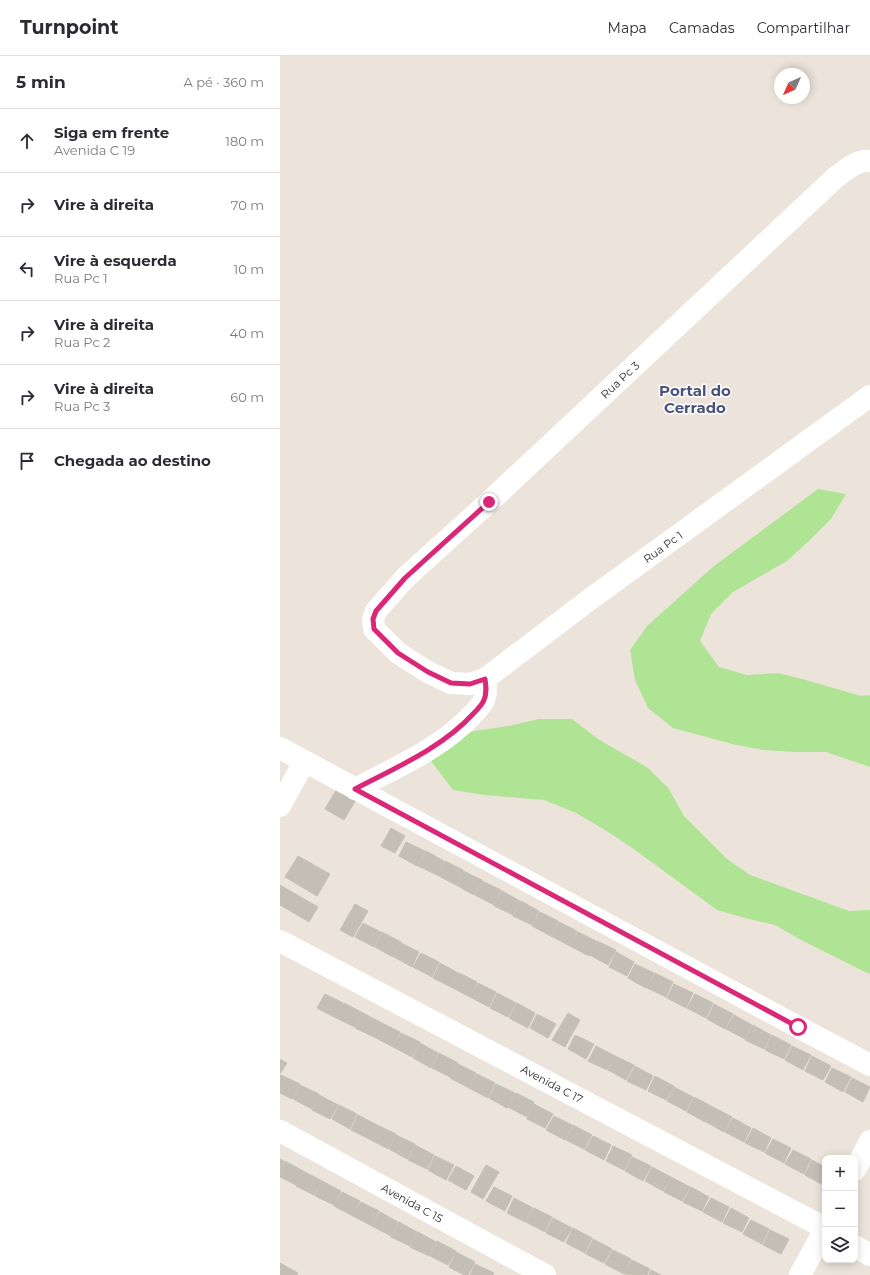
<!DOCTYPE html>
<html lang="pt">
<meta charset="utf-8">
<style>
body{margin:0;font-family:Montserrat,sans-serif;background:#f7f7f7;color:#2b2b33}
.controls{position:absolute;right:12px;bottom:12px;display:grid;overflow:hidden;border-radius:8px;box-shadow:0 2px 10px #0003}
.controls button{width:36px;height:36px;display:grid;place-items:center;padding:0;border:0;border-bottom:1px solid #e1e1e2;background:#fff;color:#2b2b33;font:20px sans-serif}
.compass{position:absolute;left:494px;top:12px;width:36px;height:36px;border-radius:50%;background:#fff;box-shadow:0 2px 10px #0003;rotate:225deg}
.stop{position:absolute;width:12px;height:12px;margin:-9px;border:3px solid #db2777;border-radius:50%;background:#fff}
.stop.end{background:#db2777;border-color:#fff;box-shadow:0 1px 4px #0008}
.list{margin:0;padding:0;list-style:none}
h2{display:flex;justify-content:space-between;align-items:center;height:52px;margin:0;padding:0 16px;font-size:17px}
h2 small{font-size:13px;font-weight:400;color:#7c7c81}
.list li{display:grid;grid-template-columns:26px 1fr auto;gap:12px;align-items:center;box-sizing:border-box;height:64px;padding:0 16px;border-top:1px solid #e1e1e2}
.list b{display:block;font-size:15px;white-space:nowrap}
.list p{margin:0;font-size:13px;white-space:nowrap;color:#7c7c81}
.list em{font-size:13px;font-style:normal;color:#7c7c81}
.icon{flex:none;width:22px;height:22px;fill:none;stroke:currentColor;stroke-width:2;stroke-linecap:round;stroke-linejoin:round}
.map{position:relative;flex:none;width:590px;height:1219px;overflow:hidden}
header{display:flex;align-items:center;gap:24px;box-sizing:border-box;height:56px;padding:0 20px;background:#fff;border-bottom:1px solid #e1e1e2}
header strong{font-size:19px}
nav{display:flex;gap:22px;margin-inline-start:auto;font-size:14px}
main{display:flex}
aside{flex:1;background:#fff}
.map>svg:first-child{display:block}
.green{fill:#b0e495}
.building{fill:#c4beb7;stroke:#c7c0b4}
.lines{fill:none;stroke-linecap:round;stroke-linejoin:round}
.minor{stroke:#fff;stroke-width:22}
.route{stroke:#db2777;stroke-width:5}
.labels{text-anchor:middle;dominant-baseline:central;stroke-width:3;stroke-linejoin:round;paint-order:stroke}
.street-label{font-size:11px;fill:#292929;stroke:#fff}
.district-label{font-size:15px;font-weight:bold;fill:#49527b;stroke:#fff}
</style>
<header>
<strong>Turnpoint</strong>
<nav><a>Mapa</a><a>Camadas</a><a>Compartilhar</a></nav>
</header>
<main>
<aside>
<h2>5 min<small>A pé · 360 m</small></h2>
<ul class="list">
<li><svg class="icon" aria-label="ahead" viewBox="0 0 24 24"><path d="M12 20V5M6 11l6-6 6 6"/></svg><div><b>Siga em frente</b><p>Avenida C 19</p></div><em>180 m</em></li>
<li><svg class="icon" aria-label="right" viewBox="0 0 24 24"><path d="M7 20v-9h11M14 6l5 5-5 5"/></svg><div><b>Vire à direita</b></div><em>70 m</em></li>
<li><svg class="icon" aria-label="left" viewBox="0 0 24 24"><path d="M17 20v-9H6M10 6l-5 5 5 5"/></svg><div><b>Vire à esquerda</b><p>Rua Pc 1</p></div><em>10 m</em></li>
<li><svg class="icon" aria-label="right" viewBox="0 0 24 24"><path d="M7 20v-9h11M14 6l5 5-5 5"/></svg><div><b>Vire à direita</b><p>Rua Pc 2</p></div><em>40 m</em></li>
<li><svg class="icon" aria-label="right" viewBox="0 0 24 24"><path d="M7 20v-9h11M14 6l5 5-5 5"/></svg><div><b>Vire à direita</b><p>Rua Pc 3</p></div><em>60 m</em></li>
<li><svg class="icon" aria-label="arrive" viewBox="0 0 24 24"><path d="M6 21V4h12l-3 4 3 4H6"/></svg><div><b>Chegada ao destino</b></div></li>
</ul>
</aside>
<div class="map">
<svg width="590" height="1219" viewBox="0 0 590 1219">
<rect width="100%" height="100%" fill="#ece4da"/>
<!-- green -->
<g class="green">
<polygon points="538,433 566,438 551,463 529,485 507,505 453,536 431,558 420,585 439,611 467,619 498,617 526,624 581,640 590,639 590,711 546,696 515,696 484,694 456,689 393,672 368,652 355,624 350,594 367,570 434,510"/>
<polygon points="259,663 292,663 318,683 368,712 389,733 404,760 447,803 470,819 569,855 590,854 590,918 583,915 521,884 495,869 465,862 437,854 355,794 325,774 296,757 264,744 204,739 173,734 147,700 168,679 228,670"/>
</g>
<!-- building -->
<g class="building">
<polygon points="58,731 77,742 64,764 45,753"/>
<polygon points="111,772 125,780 115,797 101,790"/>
<polygon points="126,786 145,795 137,810 119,800"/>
<polygon points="146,795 164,805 157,819 138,810"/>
<polygon points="18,800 50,818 37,840 5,821"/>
<polygon points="165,805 183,814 176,829 157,819"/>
<polygon points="183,815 202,824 194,839 176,829"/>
<polygon points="202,825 221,834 214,849 195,839"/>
<polygon points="0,829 38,851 29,866 0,849"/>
<polygon points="222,835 240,845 233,859 214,850"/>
<polygon points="241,845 259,855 252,869 233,860"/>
<polygon points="75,848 88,855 73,881 60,874"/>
<polygon points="260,856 278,865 271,880 252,870"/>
<polygon points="279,866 297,875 290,890 271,880"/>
<polygon points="83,867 101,876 94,891 75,881"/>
<polygon points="102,876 121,886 113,901 95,891"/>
<polygon points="298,876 316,885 309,900 290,890"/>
<polygon points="317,885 336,894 328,909 310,899"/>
<polygon points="121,887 139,896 132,911 114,901"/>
<polygon points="336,896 354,906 347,920 329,911"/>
<polygon points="141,897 159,906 152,921 133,911"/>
<polygon points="160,907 178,917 171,931 153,922"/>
<polygon points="355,908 374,917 366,932 348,922"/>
<polygon points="179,917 197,926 190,941 171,931"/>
<polygon points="375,917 393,926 386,941 367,932"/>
<polygon points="198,927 216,936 209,951 190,941"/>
<polygon points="394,928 413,937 406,952 387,942"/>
<polygon points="217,937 236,947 228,961 210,952"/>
<polygon points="45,938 63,947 56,962 37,952"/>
<polygon points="415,938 433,947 426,962 407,952"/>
<polygon points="64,947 83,957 75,971 56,962"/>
<polygon points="237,947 255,957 248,972 229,962"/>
<polygon points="434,948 453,958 445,973 427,963"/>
<polygon points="83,957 102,967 94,981 75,972"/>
<polygon points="288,957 300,964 285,991 272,984"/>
<polygon points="257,958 276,968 268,982 250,972"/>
<polygon points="454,959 472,969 465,983 446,973"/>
<polygon points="102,967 120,976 113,991 94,981"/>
<polygon points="473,969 491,979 484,993 465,984"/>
<polygon points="121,977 140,986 132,1001 113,991"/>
<polygon points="295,979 314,988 306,1003 288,993"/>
<polygon points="492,979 511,989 504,1003 485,994"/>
<polygon points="140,987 158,997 151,1012 133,1002"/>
<polygon points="316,990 335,1000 327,1014 308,1005"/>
<polygon points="512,990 531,999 523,1014 505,1004"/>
<polygon points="159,997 178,1007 170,1021 152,1012"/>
<polygon points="335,1000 354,1009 346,1024 328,1014"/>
<polygon points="532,1000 551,1010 543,1024 525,1015"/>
<polygon points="0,1003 7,1007 0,1018"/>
<polygon points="178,1008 196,1017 189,1032 170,1022"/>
<polygon points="355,1010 373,1020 366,1034 347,1025"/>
<polygon points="552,1012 571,1021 563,1036 545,1026"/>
<polygon points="197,1018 215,1027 208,1042 189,1032"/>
<polygon points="1,1019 20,1028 12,1043 0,1037 0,1021"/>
<polygon points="375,1020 394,1030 386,1044 368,1035"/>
<polygon points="572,1022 590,1031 583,1046 565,1036"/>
<polygon points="216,1028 235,1037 227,1052 209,1042"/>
<polygon points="20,1029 39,1038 32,1053 13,1043"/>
<polygon points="394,1031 413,1041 406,1055 387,1045"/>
<polygon points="236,1037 254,1046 247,1061 228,1051"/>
<polygon points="39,1039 58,1049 50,1063 32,1054"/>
<polygon points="414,1041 433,1051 425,1066 407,1056"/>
<polygon points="254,1048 273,1058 265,1072 247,1063"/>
<polygon points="59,1049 77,1058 70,1073 52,1063"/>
<polygon points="433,1051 452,1061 444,1076 426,1066"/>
<polygon points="78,1059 97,1069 89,1083 71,1074"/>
<polygon points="274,1060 292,1069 285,1084 266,1074"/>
<polygon points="453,1062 471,1072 464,1086 445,1076"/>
<polygon points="97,1069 116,1078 108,1093 89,1083"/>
<polygon points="293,1069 312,1079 304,1093 286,1084"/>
<polygon points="473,1072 491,1082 484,1096 465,1087"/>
<polygon points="116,1079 135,1088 127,1103 109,1093"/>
<polygon points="313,1080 331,1089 324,1104 305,1094"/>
<polygon points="493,1083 511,1092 504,1107 485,1097"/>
<polygon points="135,1089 154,1099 147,1113 128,1104"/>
<polygon points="333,1090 352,1099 344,1114 326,1105"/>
<polygon points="513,1094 531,1103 524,1118 505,1108"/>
<polygon points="155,1100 174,1109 166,1124 148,1114"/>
<polygon points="352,1101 371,1110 363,1125 345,1115"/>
<polygon points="0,1103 4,1105 0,1113"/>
<polygon points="532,1104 545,1111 545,1126 543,1129 525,1119"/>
<polygon points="5,1105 23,1115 16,1129 0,1121 0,1114"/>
<polygon points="206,1109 219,1116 203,1143 191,1136"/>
<polygon points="176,1110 194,1120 186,1134 168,1124"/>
<polygon points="372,1111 391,1121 383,1135 365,1125"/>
<polygon points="23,1115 42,1125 34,1139 16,1130"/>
<polygon points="391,1121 410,1131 402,1145 384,1136"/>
<polygon points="42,1125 61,1135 54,1149 35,1140"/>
<polygon points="214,1131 232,1140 225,1155 206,1145"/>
<polygon points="411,1131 429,1141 422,1155 403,1146"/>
<polygon points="62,1136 80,1145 73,1160 54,1150"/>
<polygon points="234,1142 253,1152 245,1166 227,1157"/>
<polygon points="431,1142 449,1151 442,1166 423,1156"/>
<polygon points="81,1146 99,1155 92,1170 73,1160"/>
<polygon points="254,1152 272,1161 265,1176 246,1166"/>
<polygon points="451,1152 469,1162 462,1176 443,1167"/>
<polygon points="100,1156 118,1166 111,1180 92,1170"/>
<polygon points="273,1162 292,1172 284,1186 266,1177"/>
<polygon points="471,1164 489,1173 482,1188 463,1178"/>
<polygon points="119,1166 137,1176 130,1190 111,1181"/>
<polygon points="293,1172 312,1182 305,1197 286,1187"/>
<polygon points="490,1174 509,1183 501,1198 483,1189"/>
<polygon points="138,1176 156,1186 149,1200 130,1191"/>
<polygon points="313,1183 332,1193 324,1207 306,1198"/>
<polygon points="157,1185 176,1195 168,1209 150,1200"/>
<polygon points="333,1194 351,1203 344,1218 325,1208"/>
<polygon points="176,1196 195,1206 188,1219 184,1219 169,1211"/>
<polygon points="352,1204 370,1213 367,1219 344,1218"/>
<polygon points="0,1207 18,1217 17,1219 0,1219"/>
<polygon points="195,1208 214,1217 213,1219 190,1219"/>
<polygon points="371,1214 381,1219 369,1219"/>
</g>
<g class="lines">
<!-- minor -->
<g class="minor">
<path d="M590 105C578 103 564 115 555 122L209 446 125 522 96 555 93 563 94 573 118 597 148 616 171 627 190 628 205 623 309 544 590 340"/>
<polyline points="0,692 518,971 590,1009"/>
<path d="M75 733C115 712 162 692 193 658 197 654 202 649 204 644 207 637 206 630 205 623"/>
<polyline points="0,750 24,706"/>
<polyline points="0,885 545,1172"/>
<polyline points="0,1075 265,1219"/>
<polyline points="575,1114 590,1085"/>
<polyline points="575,1190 590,1199"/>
<polyline points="520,1219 545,1173"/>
</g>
</g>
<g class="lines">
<!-- route -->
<path class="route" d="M209 446 125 522 96 555 93 563 94 573 118 597 148 616 171 627 190 628 205 623C206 630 207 637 204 644 202 649 197 654 193 658 162 692 115 712 75 733L518 971"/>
</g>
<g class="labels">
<!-- street labels -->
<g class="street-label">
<text transform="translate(340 324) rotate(-43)">Rua Pc 3</text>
<text transform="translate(383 491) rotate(-36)">Rua Pc 1</text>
<text transform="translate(272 1028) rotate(28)">Avenida C 17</text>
<text transform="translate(132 1147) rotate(29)">Avenida C 15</text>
</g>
<!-- district labels -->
<g class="district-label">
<text x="415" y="334">Portal do<tspan x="415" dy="17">Cerrado</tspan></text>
</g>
</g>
</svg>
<div class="controls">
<button>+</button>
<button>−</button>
<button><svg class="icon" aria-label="layers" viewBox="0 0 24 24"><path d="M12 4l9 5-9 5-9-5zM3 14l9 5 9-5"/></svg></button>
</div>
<svg class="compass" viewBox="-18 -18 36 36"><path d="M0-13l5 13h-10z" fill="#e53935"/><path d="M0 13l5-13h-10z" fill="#7c7c81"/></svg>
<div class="stop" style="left:518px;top:971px"></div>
<div class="stop end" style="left:209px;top:446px"></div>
</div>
</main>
